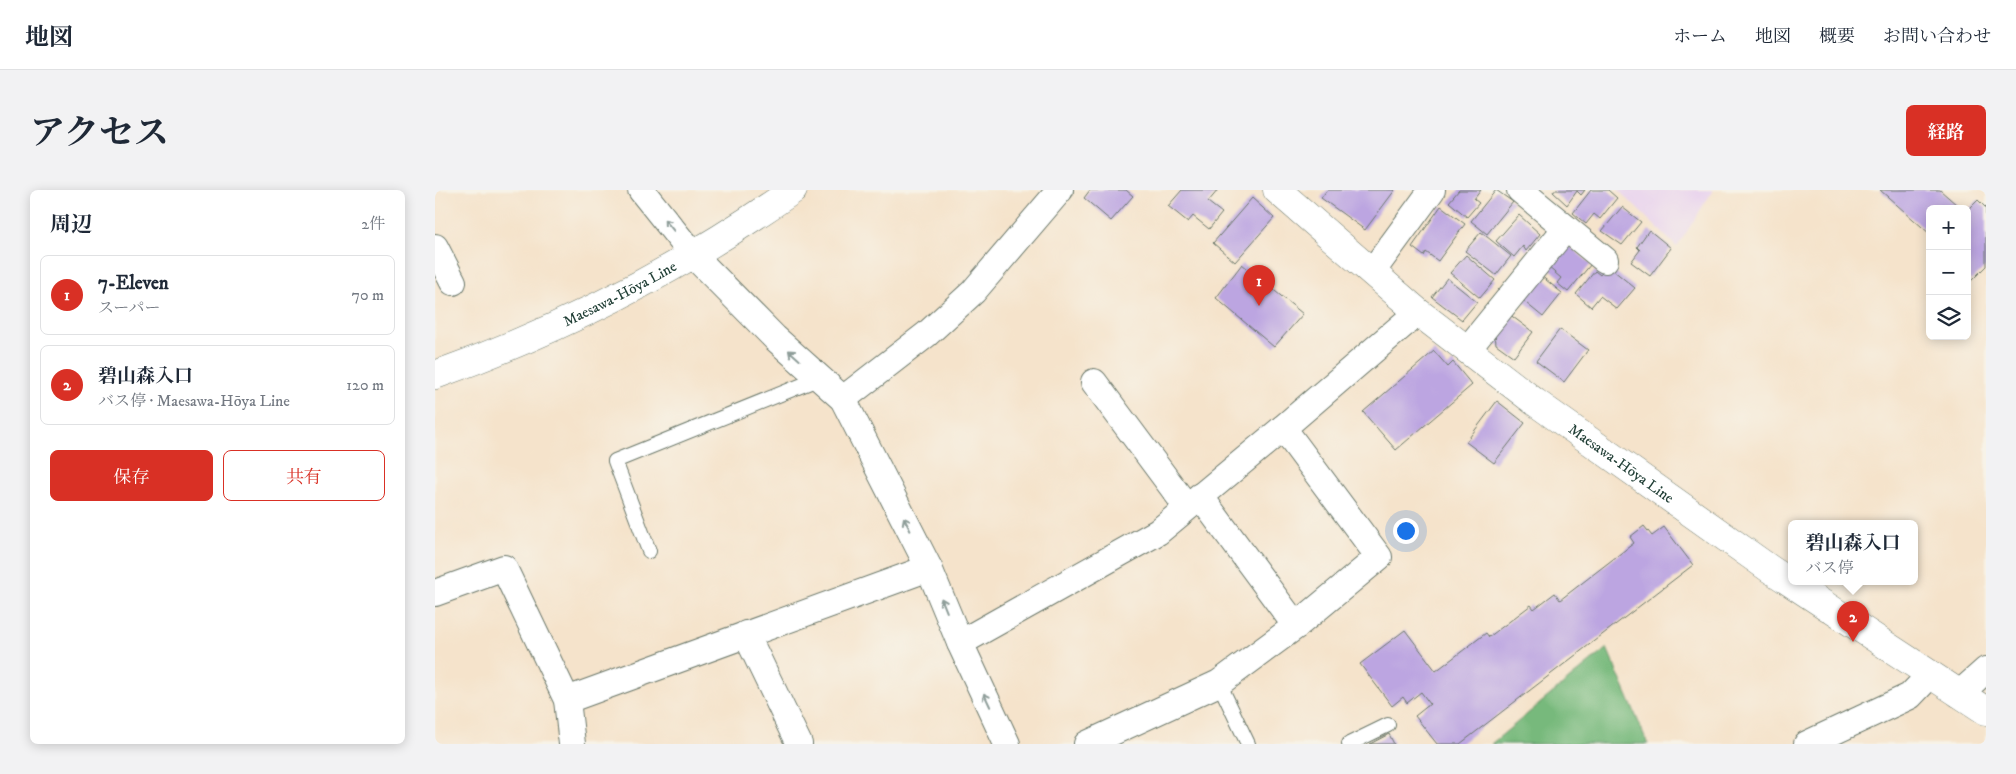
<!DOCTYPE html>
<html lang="ja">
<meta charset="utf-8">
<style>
body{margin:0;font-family:"IM FELL DW Pica","Noto Serif JP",serif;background:#f2f2f3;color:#1f2937}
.controls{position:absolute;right:15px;top:15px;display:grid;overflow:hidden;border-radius:8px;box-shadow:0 2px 12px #0003}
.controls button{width:45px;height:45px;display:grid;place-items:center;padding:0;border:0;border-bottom:1px solid #e0e1e3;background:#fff;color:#1f2937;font:25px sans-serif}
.you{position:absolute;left:970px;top:340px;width:18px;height:18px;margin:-12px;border:4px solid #fff;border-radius:50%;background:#1a73e8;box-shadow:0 0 0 8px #1a73e833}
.badge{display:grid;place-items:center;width:32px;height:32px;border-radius:50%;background:#d93025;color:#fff;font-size:16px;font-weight:700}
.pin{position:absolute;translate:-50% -41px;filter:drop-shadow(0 1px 2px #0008)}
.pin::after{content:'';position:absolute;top:26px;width:18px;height:15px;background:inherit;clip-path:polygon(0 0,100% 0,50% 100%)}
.popup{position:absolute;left:1353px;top:330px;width:130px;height:65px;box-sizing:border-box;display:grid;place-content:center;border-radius:8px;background:#fff;filter:drop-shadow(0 1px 4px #0005);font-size:16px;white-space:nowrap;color:#747a83}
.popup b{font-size:19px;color:#1f2937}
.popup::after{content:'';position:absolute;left:50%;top:100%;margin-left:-10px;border:10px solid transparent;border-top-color:#fff}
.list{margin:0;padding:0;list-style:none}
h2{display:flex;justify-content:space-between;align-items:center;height:65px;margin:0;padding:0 20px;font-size:21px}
h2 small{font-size:16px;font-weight:400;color:#747a83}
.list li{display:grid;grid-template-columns:32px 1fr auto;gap:15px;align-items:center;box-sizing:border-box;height:80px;margin:0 10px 10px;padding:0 10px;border:1px solid #e0e1e3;border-radius:8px}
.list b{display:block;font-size:19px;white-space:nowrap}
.list p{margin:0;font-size:16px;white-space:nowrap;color:#747a83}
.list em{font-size:16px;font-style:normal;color:#747a83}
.actions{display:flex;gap:10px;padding:15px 20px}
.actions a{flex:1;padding:11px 0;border:1px solid #d93025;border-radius:8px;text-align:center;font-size:18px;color:#d93025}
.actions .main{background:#d93025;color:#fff}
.icon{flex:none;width:28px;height:28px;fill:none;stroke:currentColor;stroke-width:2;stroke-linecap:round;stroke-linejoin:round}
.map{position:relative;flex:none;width:1551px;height:554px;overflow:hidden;border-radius:8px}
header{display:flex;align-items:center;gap:30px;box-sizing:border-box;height:70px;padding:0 25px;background:#fff;border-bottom:1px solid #e0e1e3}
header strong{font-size:24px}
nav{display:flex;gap:28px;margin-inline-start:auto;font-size:18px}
.intro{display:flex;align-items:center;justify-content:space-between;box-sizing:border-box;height:120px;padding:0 30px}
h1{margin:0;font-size:35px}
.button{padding:12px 22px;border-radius:8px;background:#d93025;color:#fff;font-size:18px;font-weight:700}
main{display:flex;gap:30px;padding:0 30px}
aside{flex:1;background:#fff;border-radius:8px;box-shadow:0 2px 12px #0003}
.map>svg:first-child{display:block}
.built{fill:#e8d2ee}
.forest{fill:#77b97c;stroke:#4b7b58}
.building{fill:#bca5e1}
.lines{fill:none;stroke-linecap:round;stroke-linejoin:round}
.service-casing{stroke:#6a7769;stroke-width:16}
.minor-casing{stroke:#6a7769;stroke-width:28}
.secondary-casing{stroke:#6a7769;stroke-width:29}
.service{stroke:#fff;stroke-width:14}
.minor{stroke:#fff;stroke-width:26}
.secondary{stroke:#fff;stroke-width:28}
.oneway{stroke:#8f9e9a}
.labels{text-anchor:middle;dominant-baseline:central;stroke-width:5;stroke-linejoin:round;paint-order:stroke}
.street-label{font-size:15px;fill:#1f3d34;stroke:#f7f3e8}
</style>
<header>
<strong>地図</strong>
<nav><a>ホーム</a><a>地図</a><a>概要</a><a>お問い合わせ</a></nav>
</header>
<div class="intro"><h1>アクセス</h1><a class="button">経路</a></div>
<main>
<aside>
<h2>周辺<small>2件</small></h2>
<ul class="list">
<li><span class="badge">1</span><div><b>7-Eleven</b><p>スーパー</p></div><em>70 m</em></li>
<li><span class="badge">2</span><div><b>碧山森入口</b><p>バス停 · Maesawa-Hōya Line</p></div><em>120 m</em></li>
</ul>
<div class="actions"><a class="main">保存</a><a>共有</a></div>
</aside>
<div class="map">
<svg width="1551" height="554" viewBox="0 0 1551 554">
<rect width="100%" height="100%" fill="#f7f3e8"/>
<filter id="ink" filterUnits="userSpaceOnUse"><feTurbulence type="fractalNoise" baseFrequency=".02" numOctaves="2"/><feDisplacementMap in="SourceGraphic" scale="10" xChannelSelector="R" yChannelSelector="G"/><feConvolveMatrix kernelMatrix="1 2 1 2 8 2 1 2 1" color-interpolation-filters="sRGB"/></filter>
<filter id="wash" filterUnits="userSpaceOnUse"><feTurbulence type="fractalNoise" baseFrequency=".0096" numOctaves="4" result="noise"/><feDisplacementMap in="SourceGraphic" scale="20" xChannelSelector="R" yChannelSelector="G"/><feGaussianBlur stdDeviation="1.12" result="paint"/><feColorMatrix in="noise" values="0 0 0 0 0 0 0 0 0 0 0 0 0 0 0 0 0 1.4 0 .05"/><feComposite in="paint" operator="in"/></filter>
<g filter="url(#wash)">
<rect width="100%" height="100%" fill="#f5e3cb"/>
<!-- built -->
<polygon class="built" points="1183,0 1278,0 1242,57"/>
<!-- forest -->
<polygon class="forest" points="1172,458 1213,554 1056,554"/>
<g id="blocks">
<!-- building -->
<g class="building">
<polygon points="655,0 691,0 698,6 676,31 649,8"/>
<polygon points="747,0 783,0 773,12 787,23 774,39 758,26 753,32 733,16"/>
<polygon points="892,0 960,0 930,40 886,8"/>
<polygon points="1024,0 1046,0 1039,9 1044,13 1032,27 1014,12"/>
<polygon points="1061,0 1078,12 1052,44 1036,31"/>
<polygon points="1119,0 1150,0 1146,5 1142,1 1132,15 1118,2"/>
<polygon points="1156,0 1173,0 1182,8 1165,29 1159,24 1151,34 1138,23"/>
<polygon points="1445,0 1505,0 1522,15 1519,19 1495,19 1495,44"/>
<polygon points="817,8 839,28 800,72 778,53"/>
<polygon points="1543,10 1551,18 1551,76 1536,91 1532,87 1532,21"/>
<polygon points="1006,16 1030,34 1003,71 991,62 989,66 977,57"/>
<polygon points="1187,17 1206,32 1187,55 1167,41"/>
<polygon points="1084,25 1105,44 1091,61 1088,56 1079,67 1061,51"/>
<polygon points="1214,40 1236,58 1215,86 1196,72 1205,60 1202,57"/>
<polygon points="1046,42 1076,66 1061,85 1030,61"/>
<polygon points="1132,54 1156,74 1133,102 1122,93 1126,88 1113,77"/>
<polygon points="1031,65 1060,90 1045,108 1015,83"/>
<polygon points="807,74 868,124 839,157 781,108"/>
<polygon points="1173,76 1200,98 1182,119 1165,106 1156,117 1141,104 1160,81 1165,85"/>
<polygon points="1105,85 1127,103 1108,127 1086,109"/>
<polygon points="1012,88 1042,112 1027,130 997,107"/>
<polygon points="1074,124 1098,142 1079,167 1061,154 1060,143"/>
<polygon points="1125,139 1153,160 1129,192 1101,171"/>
<polygon points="999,161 1013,177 1018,172 1037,195 961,260 928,222"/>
<polygon points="1062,211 1090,233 1059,273 1031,252"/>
<polygon points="1209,336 1217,346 1229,337 1258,375 1025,554 1002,554 980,526 995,514 986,502 972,513 968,507 957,516 925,474 970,440 1001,481 1051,443 1054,447 1096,415 1099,419 1120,403 1125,410 1199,353 1195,347"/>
<polygon points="954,544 959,554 935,554"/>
</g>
</g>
</g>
<g filter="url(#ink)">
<use href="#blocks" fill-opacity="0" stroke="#6a7769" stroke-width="1"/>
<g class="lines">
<defs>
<g id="service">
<polyline points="214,361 180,271 385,188"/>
<polyline points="784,493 813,554"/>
<polyline points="914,554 953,535"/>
</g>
<g id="minor">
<polyline points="206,0 258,65 340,148 408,209 494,378 525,453 572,554"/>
<polyline points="1085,0 1170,70"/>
<polyline points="0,57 18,92"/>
<polyline points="937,82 997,0"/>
<polyline points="1032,160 1131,38"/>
<polyline points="659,192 752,317"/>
<polyline points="408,209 492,144 538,102 625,0"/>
<polyline points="765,306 861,436 944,367 848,238"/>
<polyline points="0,403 69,378 132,510 137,554"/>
<polyline points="311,444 364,554"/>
<polyline points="525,453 723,342 848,238 983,122"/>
<polyline points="1524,504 1551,480"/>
<polyline points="132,510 494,378"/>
<polyline points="652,554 784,493 861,436"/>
<polyline points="1372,554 1475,506 1495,485"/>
</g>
<g id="secondary">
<path id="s1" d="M842 0 983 122 1100 212 1335 379 1551 521"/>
<path id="s2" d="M0 185C126 140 249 77 358 0"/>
</g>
</defs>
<!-- service casing -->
<use href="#service" class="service-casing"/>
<!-- minor casing -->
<use href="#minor" class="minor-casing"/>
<!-- secondary casing -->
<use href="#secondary" class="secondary-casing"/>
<!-- service -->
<use href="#service" class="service"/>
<!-- minor -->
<use href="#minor" class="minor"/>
<!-- secondary -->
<use href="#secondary" class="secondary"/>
</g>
<!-- one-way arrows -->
<defs><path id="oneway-shaft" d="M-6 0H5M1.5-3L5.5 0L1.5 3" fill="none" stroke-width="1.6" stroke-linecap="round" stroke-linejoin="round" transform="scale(1.25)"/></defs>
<g class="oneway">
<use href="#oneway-shaft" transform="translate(234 35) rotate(-129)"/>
<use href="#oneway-shaft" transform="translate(359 165) rotate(-138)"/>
<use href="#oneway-shaft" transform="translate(472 334) rotate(-117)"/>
<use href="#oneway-shaft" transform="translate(509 415) rotate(-112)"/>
<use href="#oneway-shaft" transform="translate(552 510) rotate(-115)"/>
</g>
</g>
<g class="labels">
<!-- street labels -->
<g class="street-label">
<text stroke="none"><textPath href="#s2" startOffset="202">Maesawa-Hōya Line</textPath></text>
<text stroke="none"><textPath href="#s1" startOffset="440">Maesawa-Hōya Line</textPath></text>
</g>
</g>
</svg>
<div class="controls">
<button>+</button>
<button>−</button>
<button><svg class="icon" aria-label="layers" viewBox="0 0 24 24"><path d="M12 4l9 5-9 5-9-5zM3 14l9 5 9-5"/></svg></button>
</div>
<div class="you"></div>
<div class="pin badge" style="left:824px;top:116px">1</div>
<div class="pin badge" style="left:1418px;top:452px">2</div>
<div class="popup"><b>碧山森入口</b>バス停</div>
</div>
</main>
